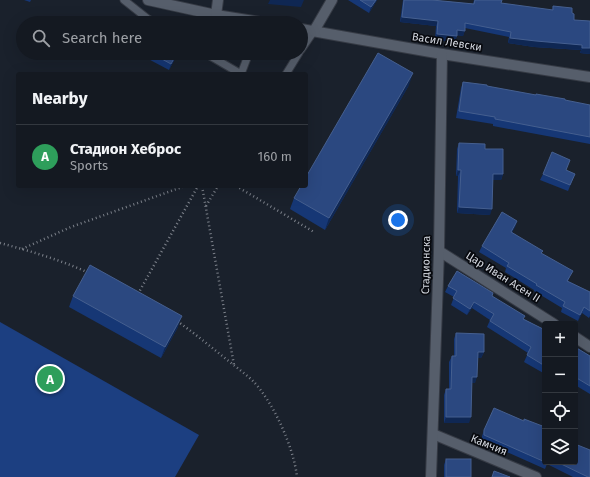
<!DOCTYPE html>
<meta charset="utf-8">
<style>
body{margin:0;font-family:"Fira Sans",sans-serif;background:#1d222a;color:#f1f3f6}
.controls{position:absolute;right:12px;bottom:12px;display:grid;overflow:hidden;border-radius:4px;box-shadow:0 4px 16px #0002}
.controls button{width:36px;height:36px;display:grid;place-items:center;padding:0;border:0;border-bottom:1px solid #33383f;background:#141921;color:#f1f3f6;font:20px sans-serif}
.you{position:absolute;left:398px;top:220px;width:14px;height:14px;margin:-10px;border:3px solid #fff;border-radius:50%;background:#1a73e8;box-shadow:0 0 0 6px #1a73e833}
.badge{display:grid;place-items:center;width:26px;height:26px;border-radius:50%;background:#91b8fd;color:#fff;font-size:13px;font-weight:700}
.pin{position:absolute;translate:-50% -50%;border:2px solid #fff;box-shadow:0 1px 4px #0006}
.list{margin:0;padding:0;list-style:none}
h2{display:flex;justify-content:space-between;align-items:center;height:52px;margin:0;padding:0 16px;font-size:17px}
h2 small{font-size:13px;font-weight:400;color:#9da0a5}
.list li{display:grid;grid-template-columns:26px 1fr auto;gap:12px;align-items:center;box-sizing:border-box;height:64px;padding:0 16px;border-top:1px solid #33383f}
.list b{display:block;font-size:15px;white-space:nowrap}
.list p{margin:0;font-size:13px;white-space:nowrap;color:#9da0a5}
.list em{font-size:13px;font-style:normal;color:#9da0a5}
.icon{flex:none;width:22px;height:22px;fill:none;stroke:currentColor;stroke-width:2;stroke-linecap:round;stroke-linejoin:round}
.map{position:relative;flex:none;width:590px;height:477px;overflow:hidden}
.search{position:absolute;background:#141921;box-shadow:0 4px 16px #0002;left:16px;top:16px;width:292px;height:44px;display:flex;align-items:center;gap:10px;box-sizing:border-box;padding:0 14px;border-radius:22px;color:#9da0a5;font-size:15px}
.panel{position:absolute;background:#141921;box-shadow:0 4px 16px #0002;left:16px;top:72px;width:292px;height:116px;border-radius:4px}
.map>svg:first-child{display:block}
.green{fill:#1c3f81}
.lines{fill:none;stroke-linecap:round;stroke-linejoin:round}
.lane-casing{stroke:#363b45;stroke-width:9}
.street-casing{stroke:#363b45;stroke-width:12}
.path{stroke:#7c818a;stroke-width:2.5;stroke-dasharray:1 3;stroke-linecap:butt}
.lane{stroke:#565e6b;stroke-width:7}
.street{stroke:#565e6b;stroke-width:10}
.wall{fill:#163775}
.shaded-wall{fill:#0f2753}
.building{fill:#2b4880;stroke:#455f8f}
.labels{text-anchor:middle;dominant-baseline:central;stroke-width:3.5;stroke-linejoin:round;paint-order:stroke}
.street-label{font-size:11px;fill:#d3d7df;stroke:#080a0f}
</style>
<div class="map">
<svg width="590" height="477" viewBox="0 0 590 477">
<rect width="100%" height="100%" fill="#1a212c"/>
<!-- green -->
<polygon class="green" points="0,322 199,435 175,477 0,477"/>
<g class="lines">
<defs>
<g id="lane">
<polyline points="124,0 148,19 155,23"/>
<polyline points="301,50 314,31"/>
<polyline points="205,53 241,74"/>
<polyline points="241,74 249,53"/>
<polyline points="286,74 299,53"/>
</g>
<g id="street">
<polyline points="148,0 216,15 266,23"/>
<polyline points="216,15 218,0"/>
<polyline points="301,29 442,54 590,77"/>
<polyline points="314,31 332,0"/>
<polyline points="439,251 554,324"/>
<polyline points="575,337 590,347"/>
<polyline points="433,434 536,477"/>
<polyline points="431,477 439,251 442,54"/>
</g>
</defs>
<!-- lane casing -->
<use href="#lane" class="lane-casing"/>
<!-- street casing -->
<use href="#street" class="street-casing"/>
<!-- path -->
<g class="path">
<polyline points="202,186 234,365"/>
<polyline points="236,186 314,232"/>
<polyline points="206,206 218,186"/>
<path d="M0 243C30 251 61 260 89 273"/>
<polyline points="22,249 71,227 185,186"/>
<polyline points="138,294 198,186"/>
<path d="M177 321C194 333 210 346 226 359 235 366 244 373 252 380 273 401 294 448 297 477"/>
</g>
<!-- lane -->
<use href="#lane" class="lane"/>
<!-- street -->
<use href="#street" class="street"/>
</g>
<!-- wall -->
<g class="wall">
<polygon points="24,0 31,0 30,2"/>
<polygon points="348,0 377,0 369,13"/>
<polygon points="403,0 432,0 473,4 474,0 502,0 501,3 552,10 553,6 572,13 574,20 590,21 590,54 580,53 581,50 534,47 508,43 509,37 465,28 463,36 457,35 455,42 435,40 436,26 400,22"/>
<polygon points="137,53 178,53 169,70"/>
<polygon points="463,82 590,105 590,144 493,126 493,124 456,118 461,88"/>
<polygon points="409,85 325,230 290,209 294,198"/>
<polygon points="459,143 485,149 503,174 501,180 493,180 490,215 457,213 458,176 456,176 457,149"/>
<polygon points="566,170 575,174 568,191 540,180 543,174"/>
<polygon points="517,221 515,227 512,232 542,254 570,277 568,281 590,292 590,316 589,318 582,313 578,321 561,312 562,308 534,291 534,290 505,272 506,268 479,252 482,246"/>
<polygon points="448,286 492,296 524,319 545,330 545,374 524,362 528,353 487,327 490,320 472,308 467,315 451,305 454,297 445,292"/>
<polygon points="73,296 178,327 161,358 69,307"/>
<polygon points="456,333 484,352 481,358 478,358 475,383 472,383 469,423 444,423 444,395 446,389 449,389 449,362 452,356 454,356 454,339"/>
<polygon points="575,347 590,356 590,394 575,385"/>
<polygon points="524,421 545,427 545,462 575,462 590,477 573,477 547,464 545,469 482,441 482,436 484,430"/>
<polygon points="446,459 471,477 444,477 444,465"/>
</g>
<!-- shaded-wall -->
<g class="shaded-wall">
<polygon points="270,0 304,0 301,7 268,4"/>
<polygon points="376,0 377,0 369,13 371,7"/>
<polygon points="402,17 438,21 436,26 400,22"/>
<polygon points="457,30 465,31 463,36 456,35"/>
<polygon points="437,34 457,36 455,42 435,40"/>
<polygon points="510,38 582,45 581,50 534,47 508,43"/>
<polygon points="582,48 590,48 590,54 580,53"/>
<polygon points="177,53 178,53 169,70 171,64"/>
<polygon points="413,73 409,85 325,230 329,218"/>
<polygon points="458,170 461,170 458,176 456,176"/>
<polygon points="493,174 503,174 501,180 491,180"/>
<polygon points="459,207 492,209 490,215 457,213"/>
<polygon points="517,221 515,227 509,238 511,232"/>
<polygon points="474,302 472,308 467,315 470,309"/>
<polygon points="584,307 582,313 578,321 580,315"/>
<polygon points="182,316 178,327 161,358 165,347"/>
<polygon points="478,352 484,352 481,358 476,358"/>
<polygon points="472,377 477,377 475,383 470,383"/>
<polygon points="446,417 471,417 469,423 444,423"/>
</g>
<!-- building -->
<g class="building">
<polygon points="360,0 376,0 371,7"/>
<polygon points="404,0 432,0 474,4 475,0 502,0 501,3 553,10 553,6 572,8 572,13 574,14 574,20 590,21 590,48 582,48 582,45 536,41 510,38 511,32 465,23 465,31 457,30 457,36 437,34 438,21 402,17"/>
<polygon points="151,53 177,53 171,64"/>
<polygon points="378,53 413,73 329,218 294,198 301,186 306,186 306,177"/>
<polygon points="463,82 487,85 487,86 536,95 536,94 565,99 565,100 590,105 590,137 495,119 495,117 459,111"/>
<polygon points="459,143 485,144 485,149 503,149 503,174 493,174 492,209 459,207 461,170 458,170"/>
<polygon points="552,152 570,160 566,170 575,174 570,185 543,174"/>
<polygon points="502,212 517,221 511,232 543,251 541,253 573,271 567,281 590,292 590,311 584,307 580,315 563,306 565,302 536,285 537,284 507,266 509,263 482,246"/>
<polygon points="90,265 182,316 165,347 73,296"/>
<polygon points="457,271 493,293 492,296 525,316 523,319 545,330 545,366 527,355 531,347 490,321 494,314 474,302 470,309 453,298 457,291 448,286"/>
<polygon points="456,333 484,334 484,352 478,352 477,377 472,377 471,417 446,417 446,389 451,389 452,356 456,356"/>
<polygon points="575,347 590,356 590,386 575,377"/>
<polygon points="494,408 524,421 524,419 545,427 545,462 484,435 484,430"/>
<polygon points="575,444 590,450 590,477 588,477 557,462 575,462"/>
<rect x="446" y="459" width="25" height="18"/>
<polygon points="494,471 510,477 492,477"/>
</g>
<g class="labels">
<!-- street labels -->
<g class="street-label">
<text transform="translate(447 42) rotate(9)">Васил Левски</text>
<text transform="translate(426 265) rotate(-89)">Стадионска</text>
<text transform="translate(503 277) rotate(32)">Цар Иван Асен II</text>
<text transform="translate(489 445) rotate(22)">Камчия</text>
</g>
</g>
</svg>
<div class="controls">
<button>+</button>
<button>−</button>
<button><svg class="icon" aria-label="locate" viewBox="0 0 24 24"><circle cx="12" cy="12" r="6"/><path d="M12 2v4M12 18v4M2 12h4M18 12h4"/></svg></button>
<button><svg class="icon" aria-label="layers" viewBox="0 0 24 24"><path d="M12 4l9 5-9 5-9-5zM3 14l9 5 9-5"/></svg></button>
</div>
<div class="you"></div>
<div class="pin badge" style="left:50px;top:379px;background:#2e9e5b">A</div>
<div class="search"><svg class="icon" aria-label="search" viewBox="0 0 24 24"><circle cx="10" cy="10" r="6"/><path d="M15 15l6 6"/></svg>Search here</div>
<section class="panel">
<h2>Nearby<small></small></h2>
<ul class="list">
<li><span class="badge" style="background:#2e9e5b">A</span><div><b>Стадион Хеброс</b><p>Sports</p></div><em>160 m</em></li>
</ul>
</section>
</div>
